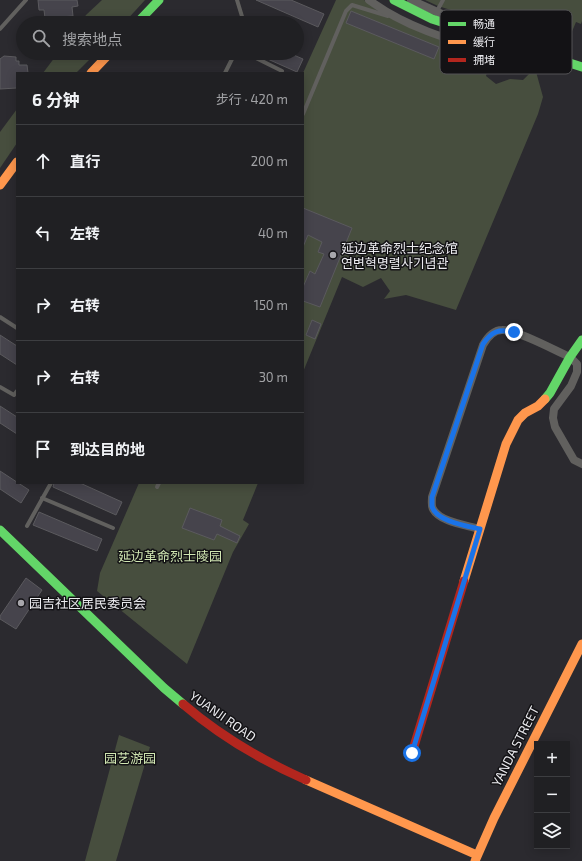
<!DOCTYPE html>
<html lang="zh">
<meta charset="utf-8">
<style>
body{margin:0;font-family:"Exo 2","Noto Sans SC","Noto Sans KR",sans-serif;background:#2d2d30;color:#f1f3f6}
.controls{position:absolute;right:12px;bottom:12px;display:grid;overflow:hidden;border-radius:0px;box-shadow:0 2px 10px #0003}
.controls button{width:36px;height:36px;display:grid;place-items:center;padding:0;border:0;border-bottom:1px solid #3d3e41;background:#202023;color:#f1f3f6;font:20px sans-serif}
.stop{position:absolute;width:12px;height:12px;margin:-9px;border:3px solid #1a73e8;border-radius:50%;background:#fff}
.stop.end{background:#1a73e8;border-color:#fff;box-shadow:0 1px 4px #0008}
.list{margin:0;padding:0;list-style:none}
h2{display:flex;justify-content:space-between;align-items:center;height:52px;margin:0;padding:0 16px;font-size:17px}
h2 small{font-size:13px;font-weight:400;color:#a2a3a6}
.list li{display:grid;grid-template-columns:26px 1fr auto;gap:12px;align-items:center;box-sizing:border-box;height:72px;padding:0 16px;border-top:1px solid #3d3e41}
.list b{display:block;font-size:15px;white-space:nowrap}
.list em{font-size:13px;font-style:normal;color:#a2a3a6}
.icon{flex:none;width:22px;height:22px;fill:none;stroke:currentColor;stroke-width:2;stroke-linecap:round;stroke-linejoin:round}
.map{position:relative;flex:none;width:582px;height:861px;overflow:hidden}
.search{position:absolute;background:#202023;box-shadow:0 2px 10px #0003;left:16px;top:16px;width:288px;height:44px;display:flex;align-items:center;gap:10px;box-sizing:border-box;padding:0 14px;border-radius:22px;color:#a2a3a6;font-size:15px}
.panel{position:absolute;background:#202023;box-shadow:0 2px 10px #0003;left:16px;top:72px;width:288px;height:412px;border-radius:0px}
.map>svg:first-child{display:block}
.green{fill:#474e3e}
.building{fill:#46444c;stroke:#5b5a5e}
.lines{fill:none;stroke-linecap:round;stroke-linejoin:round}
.lane{stroke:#61605e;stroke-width:4}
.street{stroke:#61605e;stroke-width:8}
.fast{stroke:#63d668;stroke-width:9}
.slow{stroke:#ff974d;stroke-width:9}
.jam{stroke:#b3261e;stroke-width:9}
.route{stroke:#1a73e8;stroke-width:5}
.poi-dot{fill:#a8a7ac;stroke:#131215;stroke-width:1.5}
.labels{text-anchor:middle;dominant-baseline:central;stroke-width:3;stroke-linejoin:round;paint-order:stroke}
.poi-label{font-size:13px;fill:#ebebef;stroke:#131215;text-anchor:start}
.park-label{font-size:13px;fill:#d0e6b2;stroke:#131215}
.street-label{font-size:13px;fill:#ebebef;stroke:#131215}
.key{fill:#131215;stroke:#545356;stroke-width:1}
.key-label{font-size:11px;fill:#ebebef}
</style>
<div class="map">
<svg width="582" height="861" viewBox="0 0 582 861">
<rect width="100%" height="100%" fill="#2b2a2f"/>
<!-- green -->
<g class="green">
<polygon points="102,0 145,0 124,23 80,23 86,15"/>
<polygon points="336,0 364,0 377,10 449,42 499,61 495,72 487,72 486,76 496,84 510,79 523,80 535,68 543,97 538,114 456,310 406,295 384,299 390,291 381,278 363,287 342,277 303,372 303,73"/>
<polygon points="425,0 582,0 582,21 581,24 576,22 566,46 438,6"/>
<polygon points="58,53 96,53 76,73 43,73"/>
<polygon points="17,109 17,143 0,168 0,132"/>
<polygon points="139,483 258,483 243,520 249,524 233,552 187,664 97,591 100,573"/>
<polygon points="119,735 150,747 116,861 85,861"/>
</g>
<!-- building -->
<g class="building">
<polygon points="38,0 77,0 78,6 72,7 73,16 45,18 44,10 39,10"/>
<polygon points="256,0 291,0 324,14 318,27"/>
<polygon points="351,11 439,47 434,59 346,23"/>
<polygon points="254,53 289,53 303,59 297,72"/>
<polygon points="4,56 16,57 16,61 19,61 19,65 27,65 28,73 17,73 17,88 0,89 0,59"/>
<polygon points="303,208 352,228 320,307 303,301 303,287 310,271 315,274 324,254 318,252 322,242 308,235 303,247"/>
<polygon points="312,320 321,324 315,339 306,335"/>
<polygon points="0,335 17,346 17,365 0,354"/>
<polygon points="0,406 17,417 17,434 0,423"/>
<polygon points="0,471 29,490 21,503 0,489"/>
<polygon points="54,483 80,483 122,502 116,515 53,487"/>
<polygon points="190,508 222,520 220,526 240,536 237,543 217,534 214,540 182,528"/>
<polygon points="39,512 102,539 97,551 33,525"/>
<polygon points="26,578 42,590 16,629 0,619 0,616"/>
</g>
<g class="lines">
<!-- lane -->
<g class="lane">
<polyline points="237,0 244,23"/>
<polyline points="437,11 443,0"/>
<polyline points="0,29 26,0"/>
<polyline points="246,53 282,71 281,73"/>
<polyline points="225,73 235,53"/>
<polyline points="303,114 346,11 352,5 388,16"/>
<polyline points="0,317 17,328"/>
<polyline points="0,387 14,395 17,391"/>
<polyline points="157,487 159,483"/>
<polyline points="42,498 113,528"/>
<polyline points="27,526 51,483"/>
</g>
<!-- street -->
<g class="street">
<path d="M369 0C409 30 458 42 506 56L514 57 536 53"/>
<polyline points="411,0 444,15 517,38 532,47"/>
<path d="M479 529C466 525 440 522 433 509 431 506 432 501 432 497L483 345C487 338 493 330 502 330 516 329 556 351 570 357L577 364V372L571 386 554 409 553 418 555 427 574 460 582 464"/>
</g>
<!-- fast -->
<g class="fast">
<polyline points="394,0 432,19 582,67"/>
<polyline points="137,23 159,0"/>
<polyline points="545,399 550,393 570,357 582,340"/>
<polyline points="0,530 164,688 183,704"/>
</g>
<!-- slow -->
<g class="slow">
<polyline points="91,73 110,53"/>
<polyline points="0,185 17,162"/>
<polyline points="464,581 506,444 518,420 525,413 538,406 545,399"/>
<polyline points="306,780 477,855"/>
<polyline points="475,861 494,818 582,644"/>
</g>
<!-- jam -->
<g class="jam">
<path d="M183 704C219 735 263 761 306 780"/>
<polyline points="412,753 464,581"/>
</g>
</g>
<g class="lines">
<!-- route -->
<path class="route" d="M412 753 480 529C467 526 435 521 432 506 432 503 432 500 432 497L483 344C492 331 498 329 514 332"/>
</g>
<!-- markers -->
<g class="poi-dot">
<circle cx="333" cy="255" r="4"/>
<circle cx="21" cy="603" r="4"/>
</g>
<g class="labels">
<!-- poi labels -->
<g class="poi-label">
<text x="341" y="248">延边革命烈士纪念馆<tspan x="341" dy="15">연변혁명렬사기념관</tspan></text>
<text x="29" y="603">园吉社区居民委员会</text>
</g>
<!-- park labels -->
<g class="park-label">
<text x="170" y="556">延边革命烈士陵园</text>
<text x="130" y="758">园艺游园</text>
</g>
<!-- street labels -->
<g class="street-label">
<text transform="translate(223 716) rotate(35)">YUANJI ROAD</text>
<text transform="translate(515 746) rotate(-63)">YANDA STREET</text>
</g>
</g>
<!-- legend -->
<rect x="440" y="10" width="132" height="64" rx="6" class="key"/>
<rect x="448" y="22" width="18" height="4" fill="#63d668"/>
<rect x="448" y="40" width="18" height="4" fill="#ff974d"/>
<rect x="448" y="58" width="18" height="4" fill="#b3261e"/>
<g class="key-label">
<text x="473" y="28">畅通</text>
<text x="473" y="46">缓行</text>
<text x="473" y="64">拥堵</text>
</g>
</svg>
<div class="controls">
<button>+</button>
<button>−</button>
<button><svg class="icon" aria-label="layers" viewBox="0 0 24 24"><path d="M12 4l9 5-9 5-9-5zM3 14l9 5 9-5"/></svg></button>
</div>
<div class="stop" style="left:412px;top:753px"></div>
<div class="stop end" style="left:514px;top:332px"></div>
<div class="search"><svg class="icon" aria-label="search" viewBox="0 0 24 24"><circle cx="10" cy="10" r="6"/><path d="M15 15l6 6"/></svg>搜索地点</div>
<section class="panel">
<h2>6 分钟<small>步行 · 420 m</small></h2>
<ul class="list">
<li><svg class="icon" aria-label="ahead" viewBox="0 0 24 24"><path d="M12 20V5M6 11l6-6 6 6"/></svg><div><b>直行</b></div><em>200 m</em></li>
<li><svg class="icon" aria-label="left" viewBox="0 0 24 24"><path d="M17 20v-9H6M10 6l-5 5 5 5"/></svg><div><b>左转</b></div><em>40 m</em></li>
<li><svg class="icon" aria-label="right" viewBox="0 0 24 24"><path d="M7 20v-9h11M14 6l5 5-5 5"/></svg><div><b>右转</b></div><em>150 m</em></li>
<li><svg class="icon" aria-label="right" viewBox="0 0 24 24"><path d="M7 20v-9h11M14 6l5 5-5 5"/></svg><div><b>右转</b></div><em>30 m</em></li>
<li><svg class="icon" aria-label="arrive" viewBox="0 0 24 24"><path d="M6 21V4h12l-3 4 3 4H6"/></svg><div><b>到达目的地</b></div></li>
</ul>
</section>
</div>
